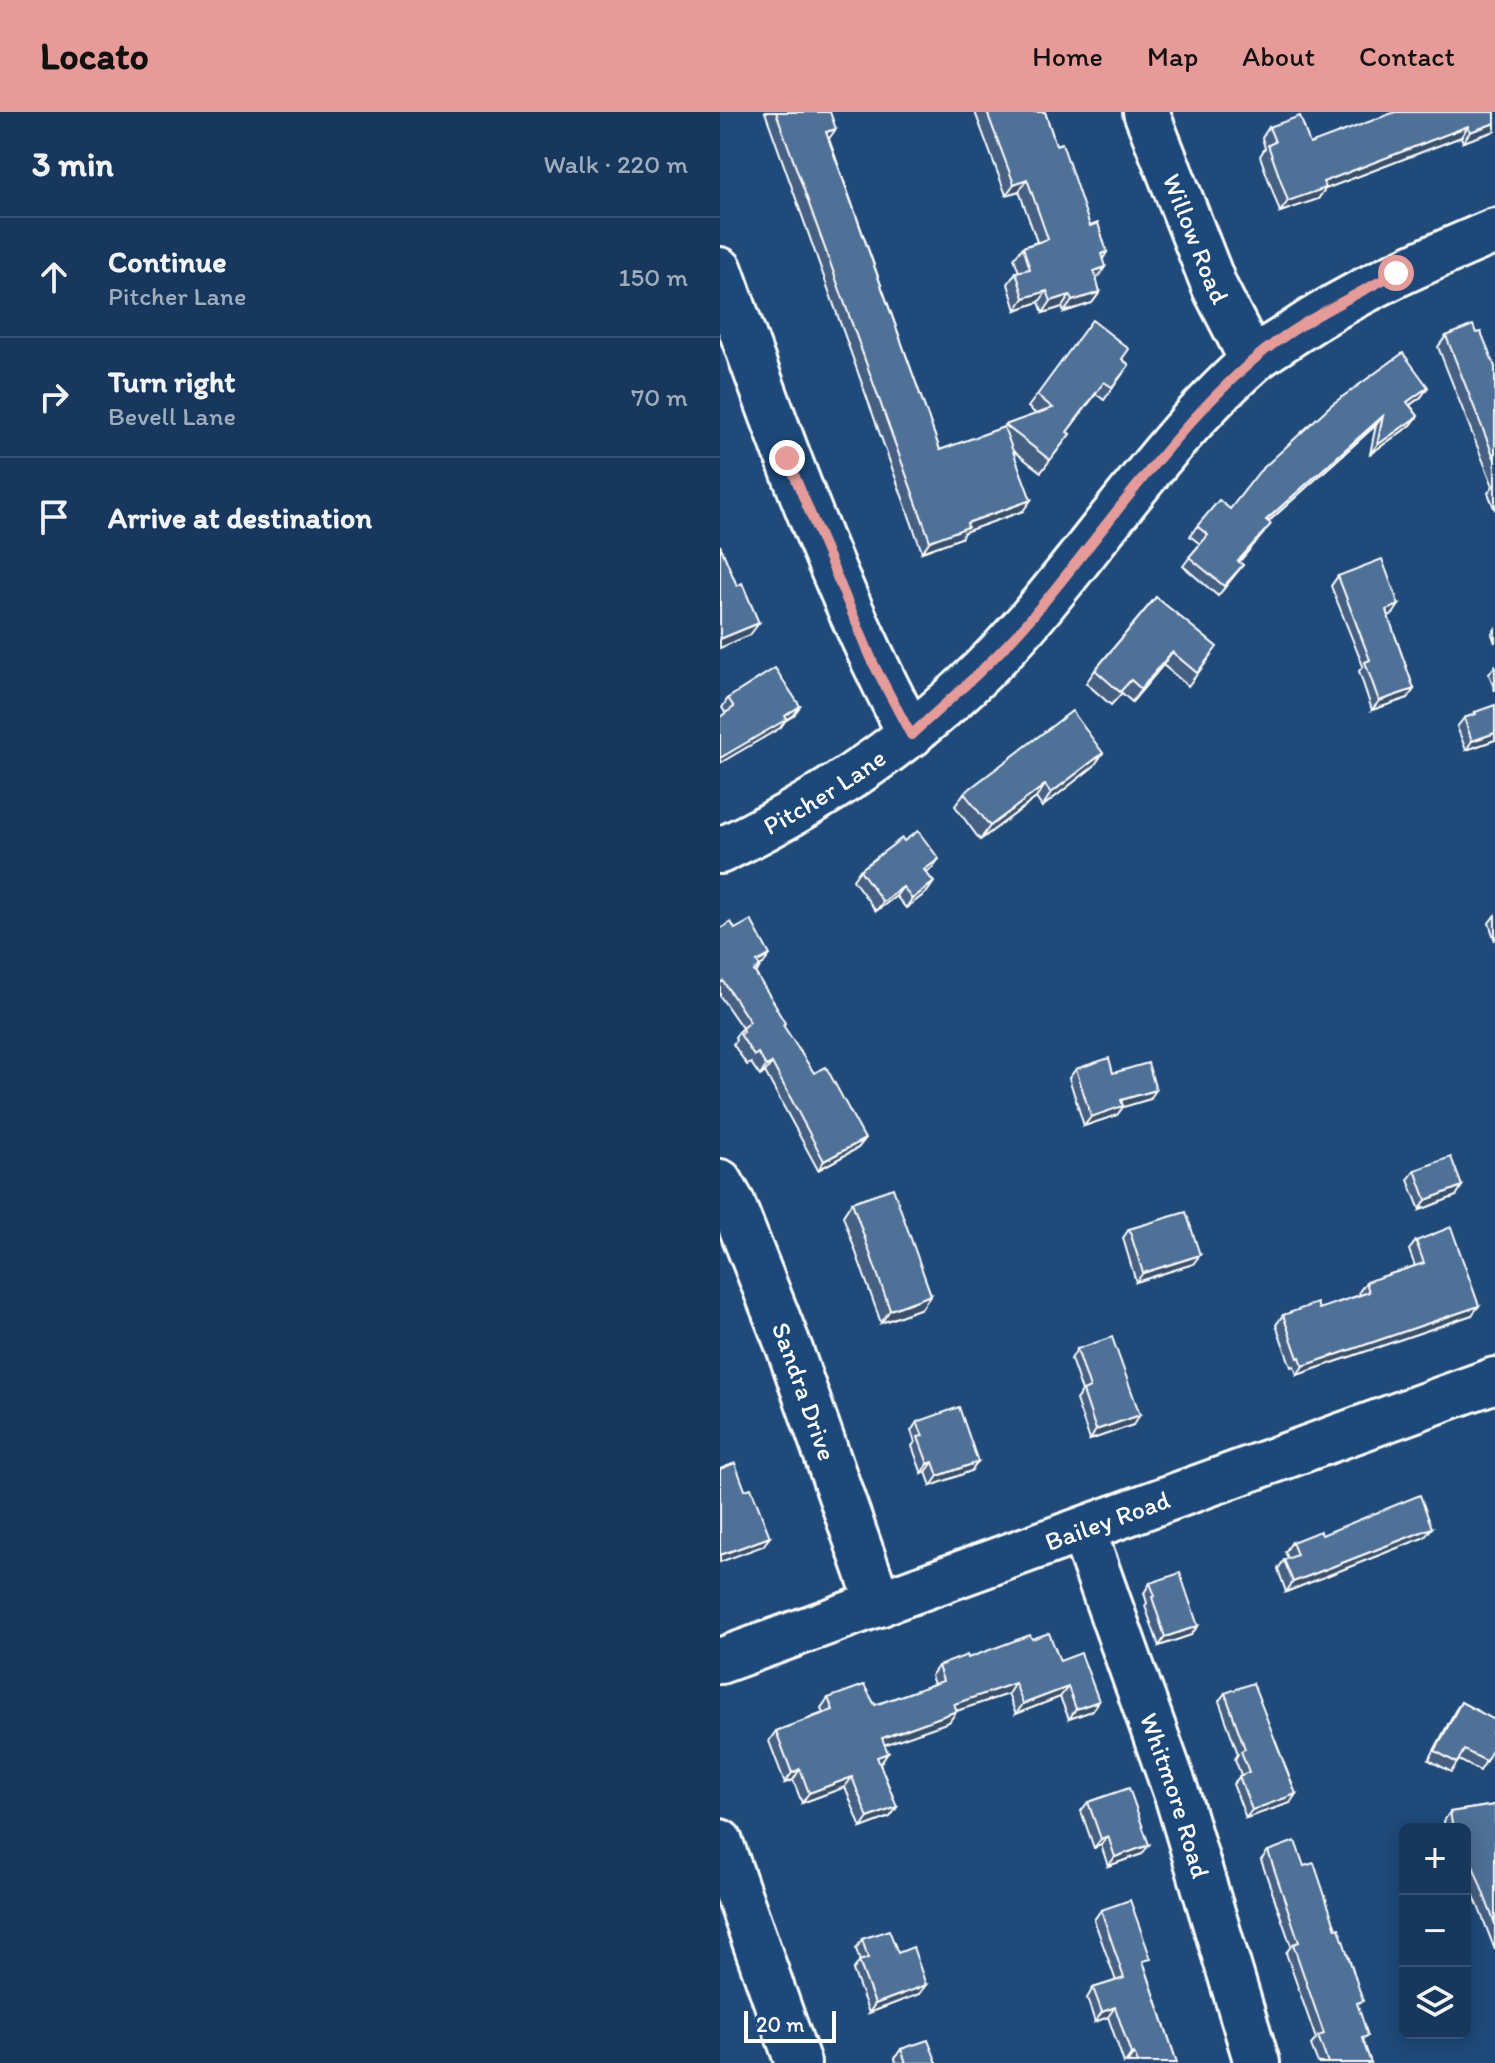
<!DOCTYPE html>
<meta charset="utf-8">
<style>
body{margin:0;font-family:Itim,sans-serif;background:#203f62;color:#f1f3f6}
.controls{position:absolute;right:24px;bottom:24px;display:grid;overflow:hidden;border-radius:12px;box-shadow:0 4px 20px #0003}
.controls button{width:72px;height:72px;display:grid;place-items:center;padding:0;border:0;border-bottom:2px solid #365272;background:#17385c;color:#f1f3f6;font:40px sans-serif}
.scale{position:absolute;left:24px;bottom:20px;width:92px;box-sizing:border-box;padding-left:8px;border:4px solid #fff;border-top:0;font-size:22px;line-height:28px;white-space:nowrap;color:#fff;-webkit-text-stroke:6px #1f4a7a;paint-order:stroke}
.stop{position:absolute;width:24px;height:24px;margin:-18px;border:6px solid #e69b98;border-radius:50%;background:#fff}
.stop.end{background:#e69b98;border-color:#fff;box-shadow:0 2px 8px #0008}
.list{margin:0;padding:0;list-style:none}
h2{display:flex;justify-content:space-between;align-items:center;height:104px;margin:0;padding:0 32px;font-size:34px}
h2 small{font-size:26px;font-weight:400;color:#9eacbb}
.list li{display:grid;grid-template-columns:52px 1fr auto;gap:24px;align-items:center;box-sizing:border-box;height:120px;padding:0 32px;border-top:2px solid #365272}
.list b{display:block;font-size:30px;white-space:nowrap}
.list p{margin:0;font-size:26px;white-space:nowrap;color:#9eacbb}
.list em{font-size:26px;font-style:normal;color:#9eacbb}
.icon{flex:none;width:44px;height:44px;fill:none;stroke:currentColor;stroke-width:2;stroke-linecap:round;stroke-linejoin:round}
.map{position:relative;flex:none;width:775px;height:1951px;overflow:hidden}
header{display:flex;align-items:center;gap:48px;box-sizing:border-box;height:112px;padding:0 40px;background:#e69b98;color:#111}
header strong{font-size:38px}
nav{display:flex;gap:44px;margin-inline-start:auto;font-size:28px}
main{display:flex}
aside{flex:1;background:#17385c}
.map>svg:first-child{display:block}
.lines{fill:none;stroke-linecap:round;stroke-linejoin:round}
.minor-casing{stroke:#fff;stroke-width:50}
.minor{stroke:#1f4a7a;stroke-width:44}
.wall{fill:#456182;stroke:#fff;stroke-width:2}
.shaded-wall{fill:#384f6a;stroke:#fff;stroke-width:2}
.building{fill:#507197;stroke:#fff;stroke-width:2}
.route{stroke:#e69b98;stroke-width:10}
.labels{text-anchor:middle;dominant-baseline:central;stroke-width:6;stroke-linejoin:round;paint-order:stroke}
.street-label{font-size:26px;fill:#fff;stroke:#1f4a7a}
</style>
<header>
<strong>Locato</strong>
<nav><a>Home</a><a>Map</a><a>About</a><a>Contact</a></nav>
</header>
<main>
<aside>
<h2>3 min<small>Walk · 220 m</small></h2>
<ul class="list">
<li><svg class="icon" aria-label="ahead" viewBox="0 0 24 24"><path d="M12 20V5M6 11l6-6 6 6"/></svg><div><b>Continue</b><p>Pitcher Lane</p></div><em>150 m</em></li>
<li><svg class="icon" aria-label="right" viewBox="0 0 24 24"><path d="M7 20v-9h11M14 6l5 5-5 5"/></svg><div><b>Turn right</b><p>Bevell Lane</p></div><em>70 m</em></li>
<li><svg class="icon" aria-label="arrive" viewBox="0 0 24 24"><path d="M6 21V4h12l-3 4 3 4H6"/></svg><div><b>Arrive at destination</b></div></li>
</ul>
</aside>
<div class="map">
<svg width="775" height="1951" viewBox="0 0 775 1951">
<rect width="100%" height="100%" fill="#1f4a7a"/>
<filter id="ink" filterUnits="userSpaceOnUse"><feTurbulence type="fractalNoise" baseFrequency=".0125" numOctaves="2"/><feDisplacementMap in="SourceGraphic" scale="16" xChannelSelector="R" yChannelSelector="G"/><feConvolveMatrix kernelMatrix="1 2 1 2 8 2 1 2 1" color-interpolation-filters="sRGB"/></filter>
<g filter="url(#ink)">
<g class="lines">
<defs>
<g id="minor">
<path id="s1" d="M426 0 495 176 532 248"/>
<path d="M0 158C56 316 112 474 191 623"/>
<path id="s2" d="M0 739C114 684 222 609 305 513 380 426 444 328 530 251 542 240 557 232 570 223 634 179 704 149 775 119"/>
<path id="s3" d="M0 1070 12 1091 70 1238 159 1492"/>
<path id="s4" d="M363 1419 458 1686 537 1951"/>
<path id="s5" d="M0 1549 775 1268"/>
<polyline points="0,1730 78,1951"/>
</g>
</defs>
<!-- minor casing -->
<use href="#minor" class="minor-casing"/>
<!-- minor -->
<use href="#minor" class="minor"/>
</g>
<!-- wall -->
<g class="wall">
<polygon points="45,0 110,0 109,27 220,338 284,315 285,313 316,302 308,295 317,283 402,247 409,253 384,288 376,282 347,320 350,322 321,360 292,338 303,399 244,420 241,426 202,440"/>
<polygon points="255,0 325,0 336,33 370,114 387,140 383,147 376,167 380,180 372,191 344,200 342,195 323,201 319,190 296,198 288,172 296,160 299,160 294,146 303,135 317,130 299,79 286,83"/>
<polygon points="775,0 775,19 743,30 741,25 605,77 598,87 560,100 540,44 545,36 542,26 549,15 590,32"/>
<polygon points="756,221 775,255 775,398 768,381 773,374 718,235 726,224"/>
<polygon points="708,275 701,285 690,293 698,304 691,313 650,342 656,313 548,410 544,421 519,450 523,453 498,484 463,454 480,432 470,424 477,414 510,397"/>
<polygon points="618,464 673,502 668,504 694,577 688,586 652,598 639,559 643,554 611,474"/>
<polygon points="436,485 488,548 468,574 443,553 412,590 402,581 391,593 366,571 375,558"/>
<polygon points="775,517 775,531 772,522"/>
<polygon points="775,554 775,579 769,562"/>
<polygon points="8,586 80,594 74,603 65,609 60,616 6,601 2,596"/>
<polygon points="755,600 775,628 746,638 737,615 744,606 753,603"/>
<polygon points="374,654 322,695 316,686 260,728 235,694 244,681"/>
<polygon points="212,756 206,761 207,780 186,796 176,784 156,799 133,768 140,758"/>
<polygon points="775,803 775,829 769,811"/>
<polygon points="0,817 15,817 43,852 40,854 36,862 56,897 63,914 94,961 145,1027 138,1036 98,1058 45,960 40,964 31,951 27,953 13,932 16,928 15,925 22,916 0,884"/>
<polygon points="356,957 430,987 403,995 397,1003 364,1014 349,966"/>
<polygon points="695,1058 736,1084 700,1098 688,1068"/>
<polygon points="132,1090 202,1196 161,1211 123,1104"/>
<polygon points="409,1117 473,1152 416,1170 403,1126"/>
<polygon points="696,1129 752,1203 577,1263 574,1254 571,1255 556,1213 563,1203 599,1197 640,1183 639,1180 646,1170 695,1154 689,1138"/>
<polygon points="357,1237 413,1313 370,1328 356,1288 362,1279 351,1247"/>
<polygon points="197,1310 258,1350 251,1359 211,1374 206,1360 202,1362 192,1334 195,1330 191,1319"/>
<polygon points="602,1423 705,1425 566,1480 558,1457 564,1448 568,1446 565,1440 572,1430"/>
<polygon points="430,1471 471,1523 439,1534 425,1494 427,1491 424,1481"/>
<polygon points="312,1527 340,1549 379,1589 372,1599 349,1607 340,1585 296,1602 288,1582 236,1599 229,1610 165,1632 160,1652 177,1695 170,1705 141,1716 125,1675 82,1691 73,1668 65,1671 49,1629 56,1619 103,1601 101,1596 108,1586 155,1593 214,1572 211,1564 218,1554 248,1546"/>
<polygon points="505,1581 570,1691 526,1706 513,1672 521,1663 515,1647 518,1642 499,1589"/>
<polygon points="741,1590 772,1621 766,1649 760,1659 739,1648 731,1660 709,1648 735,1599"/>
<polygon points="368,1690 422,1742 388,1754 381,1733 374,1736 361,1699"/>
<polygon points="775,1693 775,1838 745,1760 745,1717 725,1717 724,1709 730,1700"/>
<polygon points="548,1739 584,1754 638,1896 644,1931 651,1951 598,1951 591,1933 596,1927 566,1841 571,1834 541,1748"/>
<polygon points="381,1798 425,1855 457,1951 404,1951 388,1905 375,1910 367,1886 373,1876 396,1869 374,1808"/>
<polygon points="142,1827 178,1841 199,1882 149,1901 133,1858 140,1849 136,1837"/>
<polygon points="181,1937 217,1951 176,1951 175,1946"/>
</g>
<!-- shaded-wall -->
<g class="shaded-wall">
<polygon points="775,11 775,19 743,30 750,20"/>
<polygon points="748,14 741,25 605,77 598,87 560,100 568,89 603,70"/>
<polygon points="116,17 108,28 106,20"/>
<polygon points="307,67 299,79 286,83 294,72"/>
<polygon points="385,155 377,167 365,171 374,159"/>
<polygon points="327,179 319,190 296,198 304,186"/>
<polygon points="380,180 372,191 344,200 352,189"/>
<polygon points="350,183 342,195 323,201 331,189"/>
<polygon points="708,275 701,285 681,299 687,290"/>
<polygon points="663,304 656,313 540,417 546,408"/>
<polygon points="698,304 691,313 650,342 657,333"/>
<polygon points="311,388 303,399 244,420 241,426 202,440 210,429 247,411"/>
<polygon points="679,493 673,502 660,507 666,498"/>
<polygon points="39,511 30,523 0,536 0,527"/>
<polygon points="452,540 443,553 412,590 421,577"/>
<polygon points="694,577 688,586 652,598 659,589"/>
<polygon points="80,594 74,603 65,609 60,616 0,651 0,646"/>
<polygon points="775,621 775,628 746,638 752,629"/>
<polygon points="383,641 374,654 322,695 331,681"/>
<polygon points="325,673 316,686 260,728 270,714"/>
<polygon points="219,747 212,756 198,767 204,758"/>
<polygon points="214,770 207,780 186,796 192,787"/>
<polygon points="183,775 176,784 156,799 163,790"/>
<polygon points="50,843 43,852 30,859 37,850"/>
<polygon points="52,951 45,960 40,964 46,954"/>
<polygon points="436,978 430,987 403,995 397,1003 364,1014 371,1005 401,988"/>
<polygon points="145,1027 138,1036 98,1058 104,1049"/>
<polygon points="742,1074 736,1084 700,1098 706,1088"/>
<polygon points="480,1143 473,1152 416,1170 423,1161"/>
<polygon points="211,1183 202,1196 161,1211 170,1198"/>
<polygon points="759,1194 752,1203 577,1263 583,1254"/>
<polygon points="420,1303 413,1313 370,1328 376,1318"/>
<polygon points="213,1350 206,1360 202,1362 208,1352"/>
<polygon points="258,1350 251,1359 211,1374 218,1364"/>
<polygon points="712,1416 705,1425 566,1480 573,1470"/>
<polygon points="50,1425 43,1434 0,1450 0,1443"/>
<polygon points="478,1514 471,1523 439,1534 445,1525"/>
<polygon points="295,1571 288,1582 227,1602 234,1592"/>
<polygon points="348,1575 340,1585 296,1602 303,1592"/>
<polygon points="379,1589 372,1599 349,1607 356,1597"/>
<polygon points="237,1599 229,1610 155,1636 162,1626"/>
<polygon points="168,1641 161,1651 150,1656 157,1645"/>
<polygon points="80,1657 73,1668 65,1671 72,1661"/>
<polygon points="132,1665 125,1675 82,1691 89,1681"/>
<polygon points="576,1682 570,1691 526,1706 532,1698"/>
<polygon points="177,1695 170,1705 141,1716 148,1706"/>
<polygon points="388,1724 381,1733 374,1736 381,1727"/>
<polygon points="429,1733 422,1742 388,1754 395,1745"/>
<polygon points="206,1873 199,1882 149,1901 155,1892"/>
<polygon points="395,1895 388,1905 375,1910 382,1900"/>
<polygon points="414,1941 408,1950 405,1951 411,1942"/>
</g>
<!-- building -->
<g class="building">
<polygon points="56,0 110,0 116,17 106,20 220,338 284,315 311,388 247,411 248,415 210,429"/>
<polygon points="267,0 325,0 336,33 342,31 370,114 378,111 387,140 381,142 385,155 374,159 380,180 352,189 350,183 331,189 327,179 304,186 296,160 310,157 303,135 328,127 307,67 294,72"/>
<polygon points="675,0 775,0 775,11 750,20 748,14 603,70 606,76 568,89 548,33 555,30 549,15 580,4 590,32"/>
<polygon points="372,208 409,237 402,247 409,253 392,275 384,270 347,320 350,322 330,348 285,313 333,296 317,283"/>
<polygon points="753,213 756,221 761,220 775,255 775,348 726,224"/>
<polygon points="683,241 708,275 687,290 698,304 657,333 663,304 546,408 551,412 518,449 523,453 504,474 469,445 488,423 477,414 499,388 510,397 539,360 611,293"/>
<polygon points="0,433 17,474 22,471 39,511 0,527"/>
<polygon points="662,447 679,493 666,498 694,577 659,589 645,550 650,548 618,464"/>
<polygon points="436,485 497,535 477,561 452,540 421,577 411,568 400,580 375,558"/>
<polygon points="55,556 80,594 65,604 67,607 0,646 0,605 14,595 8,586"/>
<polygon points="775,593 775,621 752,629 744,606 756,602 755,600"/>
<polygon points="352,599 383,641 331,681 325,673 270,714 244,681"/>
<polygon points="198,719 219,747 204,758 214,770 192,787 183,775 163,790 140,758 182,726 184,729"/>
<polygon points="31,808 50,843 37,850 40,855 34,859 57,895 56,896 65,911 63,913 94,961 106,955 145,1027 104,1049 52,951 46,954 38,941 34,944 20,922 23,920 22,916 30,910 3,869 0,871 0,817 11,810 15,817"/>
<polygon points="389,946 393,961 428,951 436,978 401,988 403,994 371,1005 356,957"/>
<polygon points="731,1045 742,1074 706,1088 695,1058"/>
<polygon points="173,1076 211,1183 170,1198 132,1090"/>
<polygon points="466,1100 480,1143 423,1161 409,1117"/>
<polygon points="731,1115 759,1194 583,1254 580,1245 578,1246 563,1203 597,1191 599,1197 649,1180 646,1170 704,1151 696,1129"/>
<polygon points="392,1225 420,1303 376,1318 363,1279 370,1276 357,1237"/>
<polygon points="239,1295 258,1350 218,1364 213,1350 208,1352 198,1325 203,1324 197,1310"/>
<polygon points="15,1351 25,1378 31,1376 50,1425 0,1443 0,1357"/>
<polygon points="700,1383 712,1416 573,1470 564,1448 577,1443 572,1430 600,1419 602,1423"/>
<polygon points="460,1461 478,1514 445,1525 432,1485 435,1484 430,1471"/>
<polygon points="329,1521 340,1549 361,1541 379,1589 356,1597 348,1575 303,1592 295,1571 234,1592 237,1599 162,1626 168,1641 157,1645 177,1695 148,1706 132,1665 89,1681 80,1657 72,1661 56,1619 113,1598 108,1586 144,1573 155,1593 223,1569 218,1554 247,1543 248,1546 310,1523 312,1527"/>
<polygon points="533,1571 576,1682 532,1698 519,1664 529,1660 521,1639 525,1637 505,1581"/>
<polygon points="741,1590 775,1608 775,1616 772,1621 775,1622 775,1633 766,1649 744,1638 737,1651 715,1639"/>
<polygon points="409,1676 429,1733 395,1745 388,1724 381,1727 368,1690"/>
<polygon points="775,1693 775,1812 750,1746 745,1747 745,1717 733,1717 730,1700"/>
<polygon points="575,1729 584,1754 594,1751 616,1817 619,1816 643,1889 637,1891 648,1924 642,1926 651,1951 608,1951 598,1924 604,1922 573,1832 579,1830 548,1739"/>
<polygon points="410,1788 431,1847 423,1849 457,1951 418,1951 414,1941 411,1942 395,1895 382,1900 373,1876 404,1866 381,1798"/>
<polygon points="169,1818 178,1841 193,1835 206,1873 155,1892 139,1849 148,1846 142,1827"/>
<polygon points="208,1928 217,1951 186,1951 181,1937"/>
</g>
</g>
<g class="lines" filter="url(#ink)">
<!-- route -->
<path class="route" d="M67 346 154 553 191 623C230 587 270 553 305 513 380 426 444 327 531 250 571 214 628 187 676 161"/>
</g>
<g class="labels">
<!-- street labels -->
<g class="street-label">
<text stroke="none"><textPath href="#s1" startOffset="136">Willow Road</textPath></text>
<text stroke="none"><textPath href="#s2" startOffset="120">Pitcher Lane</textPath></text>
<text stroke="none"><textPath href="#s3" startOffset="226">Sandra Drive</textPath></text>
<text stroke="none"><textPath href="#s5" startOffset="412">Bailey Road</textPath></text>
<text stroke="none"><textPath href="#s4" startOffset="280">Whitmore Road</textPath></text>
</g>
</g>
</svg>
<div class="controls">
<button>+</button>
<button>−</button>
<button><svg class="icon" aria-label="layers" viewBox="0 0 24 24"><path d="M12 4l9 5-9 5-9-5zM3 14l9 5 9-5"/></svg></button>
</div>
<div class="scale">20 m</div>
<div class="stop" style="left:676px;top:161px"></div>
<div class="stop end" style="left:67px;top:346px"></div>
</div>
</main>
